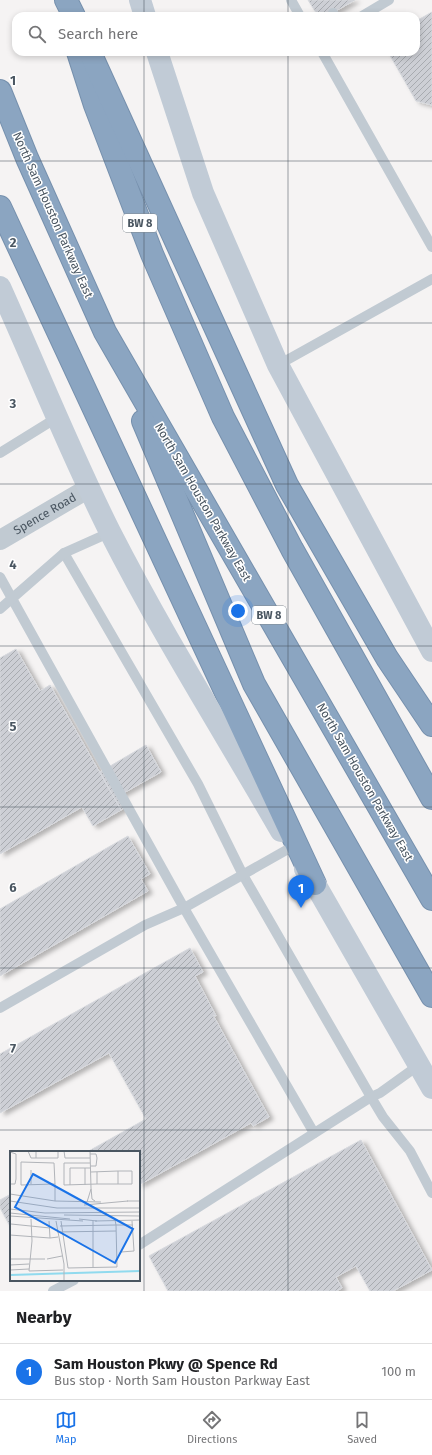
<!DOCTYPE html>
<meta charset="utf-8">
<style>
body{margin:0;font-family:"Fira Sans",sans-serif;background:#f6f6f6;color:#202124}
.you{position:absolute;left:238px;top:611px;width:14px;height:14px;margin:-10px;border:3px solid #fff;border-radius:50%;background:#1a73e8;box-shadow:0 0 0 6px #1a73e833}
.badge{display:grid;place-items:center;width:26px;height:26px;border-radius:50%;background:#1a73e8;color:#fff;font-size:13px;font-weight:700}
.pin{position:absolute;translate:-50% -33px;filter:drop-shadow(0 1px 2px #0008)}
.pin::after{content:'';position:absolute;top:21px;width:14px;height:12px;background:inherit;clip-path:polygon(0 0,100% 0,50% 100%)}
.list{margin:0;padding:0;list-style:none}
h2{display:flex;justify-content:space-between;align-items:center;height:52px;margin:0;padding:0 16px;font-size:17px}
h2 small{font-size:13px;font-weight:400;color:#757577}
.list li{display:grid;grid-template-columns:26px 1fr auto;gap:12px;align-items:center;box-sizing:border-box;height:56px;padding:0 16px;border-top:1px solid #e0e0e0}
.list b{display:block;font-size:15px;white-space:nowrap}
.list p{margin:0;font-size:13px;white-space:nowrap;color:#757577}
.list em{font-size:13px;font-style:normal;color:#757577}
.icon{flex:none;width:22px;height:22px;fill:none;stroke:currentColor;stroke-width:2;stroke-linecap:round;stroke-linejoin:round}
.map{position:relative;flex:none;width:432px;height:1291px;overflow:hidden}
.search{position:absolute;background:#fff;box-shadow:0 2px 6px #0003;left:12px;right:12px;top:12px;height:44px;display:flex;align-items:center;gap:10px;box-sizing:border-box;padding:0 14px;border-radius:12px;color:#757577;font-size:15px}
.sheet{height:108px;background:#fff}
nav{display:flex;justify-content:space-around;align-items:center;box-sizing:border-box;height:56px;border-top:1px solid #e0e0e0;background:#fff;font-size:11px;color:#757577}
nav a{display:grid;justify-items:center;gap:2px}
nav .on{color:#1a73e8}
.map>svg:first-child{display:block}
.building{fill:url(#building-hatch);stroke:#d7d9de;filter:url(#shadow)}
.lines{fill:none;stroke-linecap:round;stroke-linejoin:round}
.motorway-casing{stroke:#7690ad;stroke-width:24}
.service{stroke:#c1cad2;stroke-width:10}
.minor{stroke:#c1cad2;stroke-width:20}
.secondary{stroke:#c1cbd6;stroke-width:22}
.motorway{stroke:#8ba5c1;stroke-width:22}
.grid{fill:none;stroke:#4a5661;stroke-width:1;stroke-opacity:0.55}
.labels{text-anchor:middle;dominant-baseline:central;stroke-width:3;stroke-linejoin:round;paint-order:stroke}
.shield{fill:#fff;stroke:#808990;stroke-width:1}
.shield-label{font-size:11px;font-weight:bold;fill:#4a5661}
.street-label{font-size:12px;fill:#4a5661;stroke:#fff}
.inset-river{fill:none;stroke:#90daee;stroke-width:2}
.inset-road{fill:none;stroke:#b1b4b9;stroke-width:1}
.view{fill:#1a73e8;fill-opacity:0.15;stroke:#1a73e8;stroke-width:2}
.inset-edge{fill:none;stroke:#4a5661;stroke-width:2}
.grid-label{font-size:13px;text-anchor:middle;font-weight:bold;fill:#4a5661;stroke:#fff;stroke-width:3;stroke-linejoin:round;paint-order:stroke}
</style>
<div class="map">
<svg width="432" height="1291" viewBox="0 0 432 1291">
<defs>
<pattern id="building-hatch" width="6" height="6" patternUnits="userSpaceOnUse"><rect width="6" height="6" fill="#cdcfd5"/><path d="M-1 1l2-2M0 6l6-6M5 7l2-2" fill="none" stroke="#a8abb0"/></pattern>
<filter id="shadow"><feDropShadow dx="4.5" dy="2.5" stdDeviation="2" flood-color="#0004"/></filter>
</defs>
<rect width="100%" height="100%" fill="#f5f3f3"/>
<!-- building -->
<g class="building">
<polygon points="308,0 355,0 327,16 318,16"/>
<polygon points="432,12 432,105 416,101 388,52 416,52 416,21"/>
<polygon points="16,649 40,691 50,685 121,810 93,826 82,807 0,854 0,658"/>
<polygon points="146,745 161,772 120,795 126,807 121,810 100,772"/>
<polygon points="128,836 150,874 141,879 148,891 0,976 0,909"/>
<polygon points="190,948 203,972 195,976 216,1016 213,1015 269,1117 253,1126 251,1123 139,1185 139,1152 87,1152 146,1119 109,1053 0,1113 0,1054"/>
<polygon points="361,1140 432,1270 393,1291 370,1291 356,1266 336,1277 342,1288 336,1291 168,1291 149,1256"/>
<polygon points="11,1194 11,1228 0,1208 0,1200"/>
</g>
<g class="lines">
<defs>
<g id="motorway">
<polyline points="66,0 74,16"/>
<polyline points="78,52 95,105 152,254 223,417 292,549 432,798"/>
<polyline points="92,57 287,485 387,658 432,725"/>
<polyline points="0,91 27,158 105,332 432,899"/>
<polyline points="0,207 315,884"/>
<polyline points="143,421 254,684 432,996"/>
</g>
</defs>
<!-- motorway casing -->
<use href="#motorway" class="motorway-casing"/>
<!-- service -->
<g class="service">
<polyline points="291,0 300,16"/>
<polyline points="333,13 335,16"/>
<polyline points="362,16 389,0"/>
<polyline points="322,52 432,247"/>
<polyline points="278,365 432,279"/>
<polyline points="0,453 58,417"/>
<polyline points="64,553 198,784 243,875 371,1097 380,1093 419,1065"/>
<polyline points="0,577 184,908 314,1133"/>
<polyline points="0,609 64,553 111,532"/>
<polyline points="0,1008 145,925 184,908 290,848"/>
<polyline points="139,1245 371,1097 383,1117 410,1151 432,1193"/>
<polyline points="53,1291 74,1280"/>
</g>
<!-- minor -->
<path class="minor" id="s1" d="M0 540 89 488"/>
<!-- secondary -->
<g class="secondary">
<polyline points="140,0 145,16"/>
<polyline points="157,52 203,193 278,365 432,651"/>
<path d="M0 287C37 369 70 452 110 532 162 634 224 732 281 831"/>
<polyline points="305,869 315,884 432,1088"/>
</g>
<!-- motorway -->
<use href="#motorway" class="motorway"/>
</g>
<!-- grid -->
<path class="grid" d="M144 0V16M288 0V16M144 52V1291M288 52V1291M0 161H432M0 323H432M0 484H432M0 646H432M0 807H432M0 968H432M0 1130H432"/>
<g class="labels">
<!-- shield labels -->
<g class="shield">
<rect x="123" y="214" width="34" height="18" rx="3"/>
<rect x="252" y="606" width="34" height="18" rx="3"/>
</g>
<g class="shield-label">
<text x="140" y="223">BW 8</text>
<text x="269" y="615">BW 8</text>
</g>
<!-- street labels -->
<g class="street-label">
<text transform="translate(53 215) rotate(66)">North Sam Houston Parkway East</text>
<text transform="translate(203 502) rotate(60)">North Sam Houston Parkway East</text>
<text stroke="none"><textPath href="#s1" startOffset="52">Spence Road</textPath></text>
<text transform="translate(365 782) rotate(60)">North Sam Houston Parkway East</text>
</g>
</g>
<!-- overview -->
<g transform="translate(10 1151)">
<rect width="130" height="130" fill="#f5f3f3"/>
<path class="inset-river" d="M0 124 130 120"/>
<path class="inset-road" d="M18 0 21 7H26M26 0V7H48V0M54 0 55 7H80M80 0 81 37 82 48 85 50M0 1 6 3V28L5 33H0M80 3H86L87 7 86 15H81M11 11 44 12 45 33 11 34ZM80 12H54V34L87 33M21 19V33M108 20H122V33H108ZM81 21 108 20M87 21V33H108M45 33V50M60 34V17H81M75 34V17M0 43 45 50 91 51M0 50 47 57H130M117 50H130M77 51 81 38M74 54 118 50M0 58 35 62 130 61M0 62 60 68M54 64 130 65M0 65 73 70M21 68 22 90 19 120 53 119M69 68 87 70M39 70 40 87 48 86M46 70 54 113V130M51 70 58 117 107 116 106 74H123M83 70V117M85 70 130 69M1 73 40 77M50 75 106 74 105 69M47 81 106 80M0 84 40 87M111 101 124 100 122 70M0 108H35M37 108 52 105M0 114 19 113M0 119 19 118"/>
<path class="view" d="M23 23 123 78 105 112 5 56Z"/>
<rect width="130" height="130" class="inset-edge"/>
</g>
<g class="grid-label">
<text x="13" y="85">1</text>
<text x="13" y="247">2</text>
<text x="13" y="408">3</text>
<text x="13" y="569">4</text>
<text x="13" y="731">5</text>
<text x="13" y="892">6</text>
<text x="13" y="1053">7</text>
</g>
</svg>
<div class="you"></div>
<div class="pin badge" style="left:301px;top:908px">1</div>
<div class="search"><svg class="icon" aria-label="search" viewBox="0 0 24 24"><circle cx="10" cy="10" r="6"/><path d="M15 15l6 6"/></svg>Search here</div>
</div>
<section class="sheet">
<h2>Nearby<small></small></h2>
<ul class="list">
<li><span class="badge">1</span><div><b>Sam Houston Pkwy @ Spence Rd</b><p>Bus stop · North Sam Houston Parkway East</p></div><em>100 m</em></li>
</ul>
</section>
<nav>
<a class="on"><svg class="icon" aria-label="map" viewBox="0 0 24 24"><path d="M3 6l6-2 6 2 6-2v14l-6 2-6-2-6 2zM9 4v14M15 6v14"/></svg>Map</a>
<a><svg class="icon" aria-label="directions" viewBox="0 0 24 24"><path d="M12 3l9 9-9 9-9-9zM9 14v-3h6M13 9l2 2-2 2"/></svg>Directions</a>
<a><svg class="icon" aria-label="saved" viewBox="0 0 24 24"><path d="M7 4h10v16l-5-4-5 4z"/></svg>Saved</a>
</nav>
